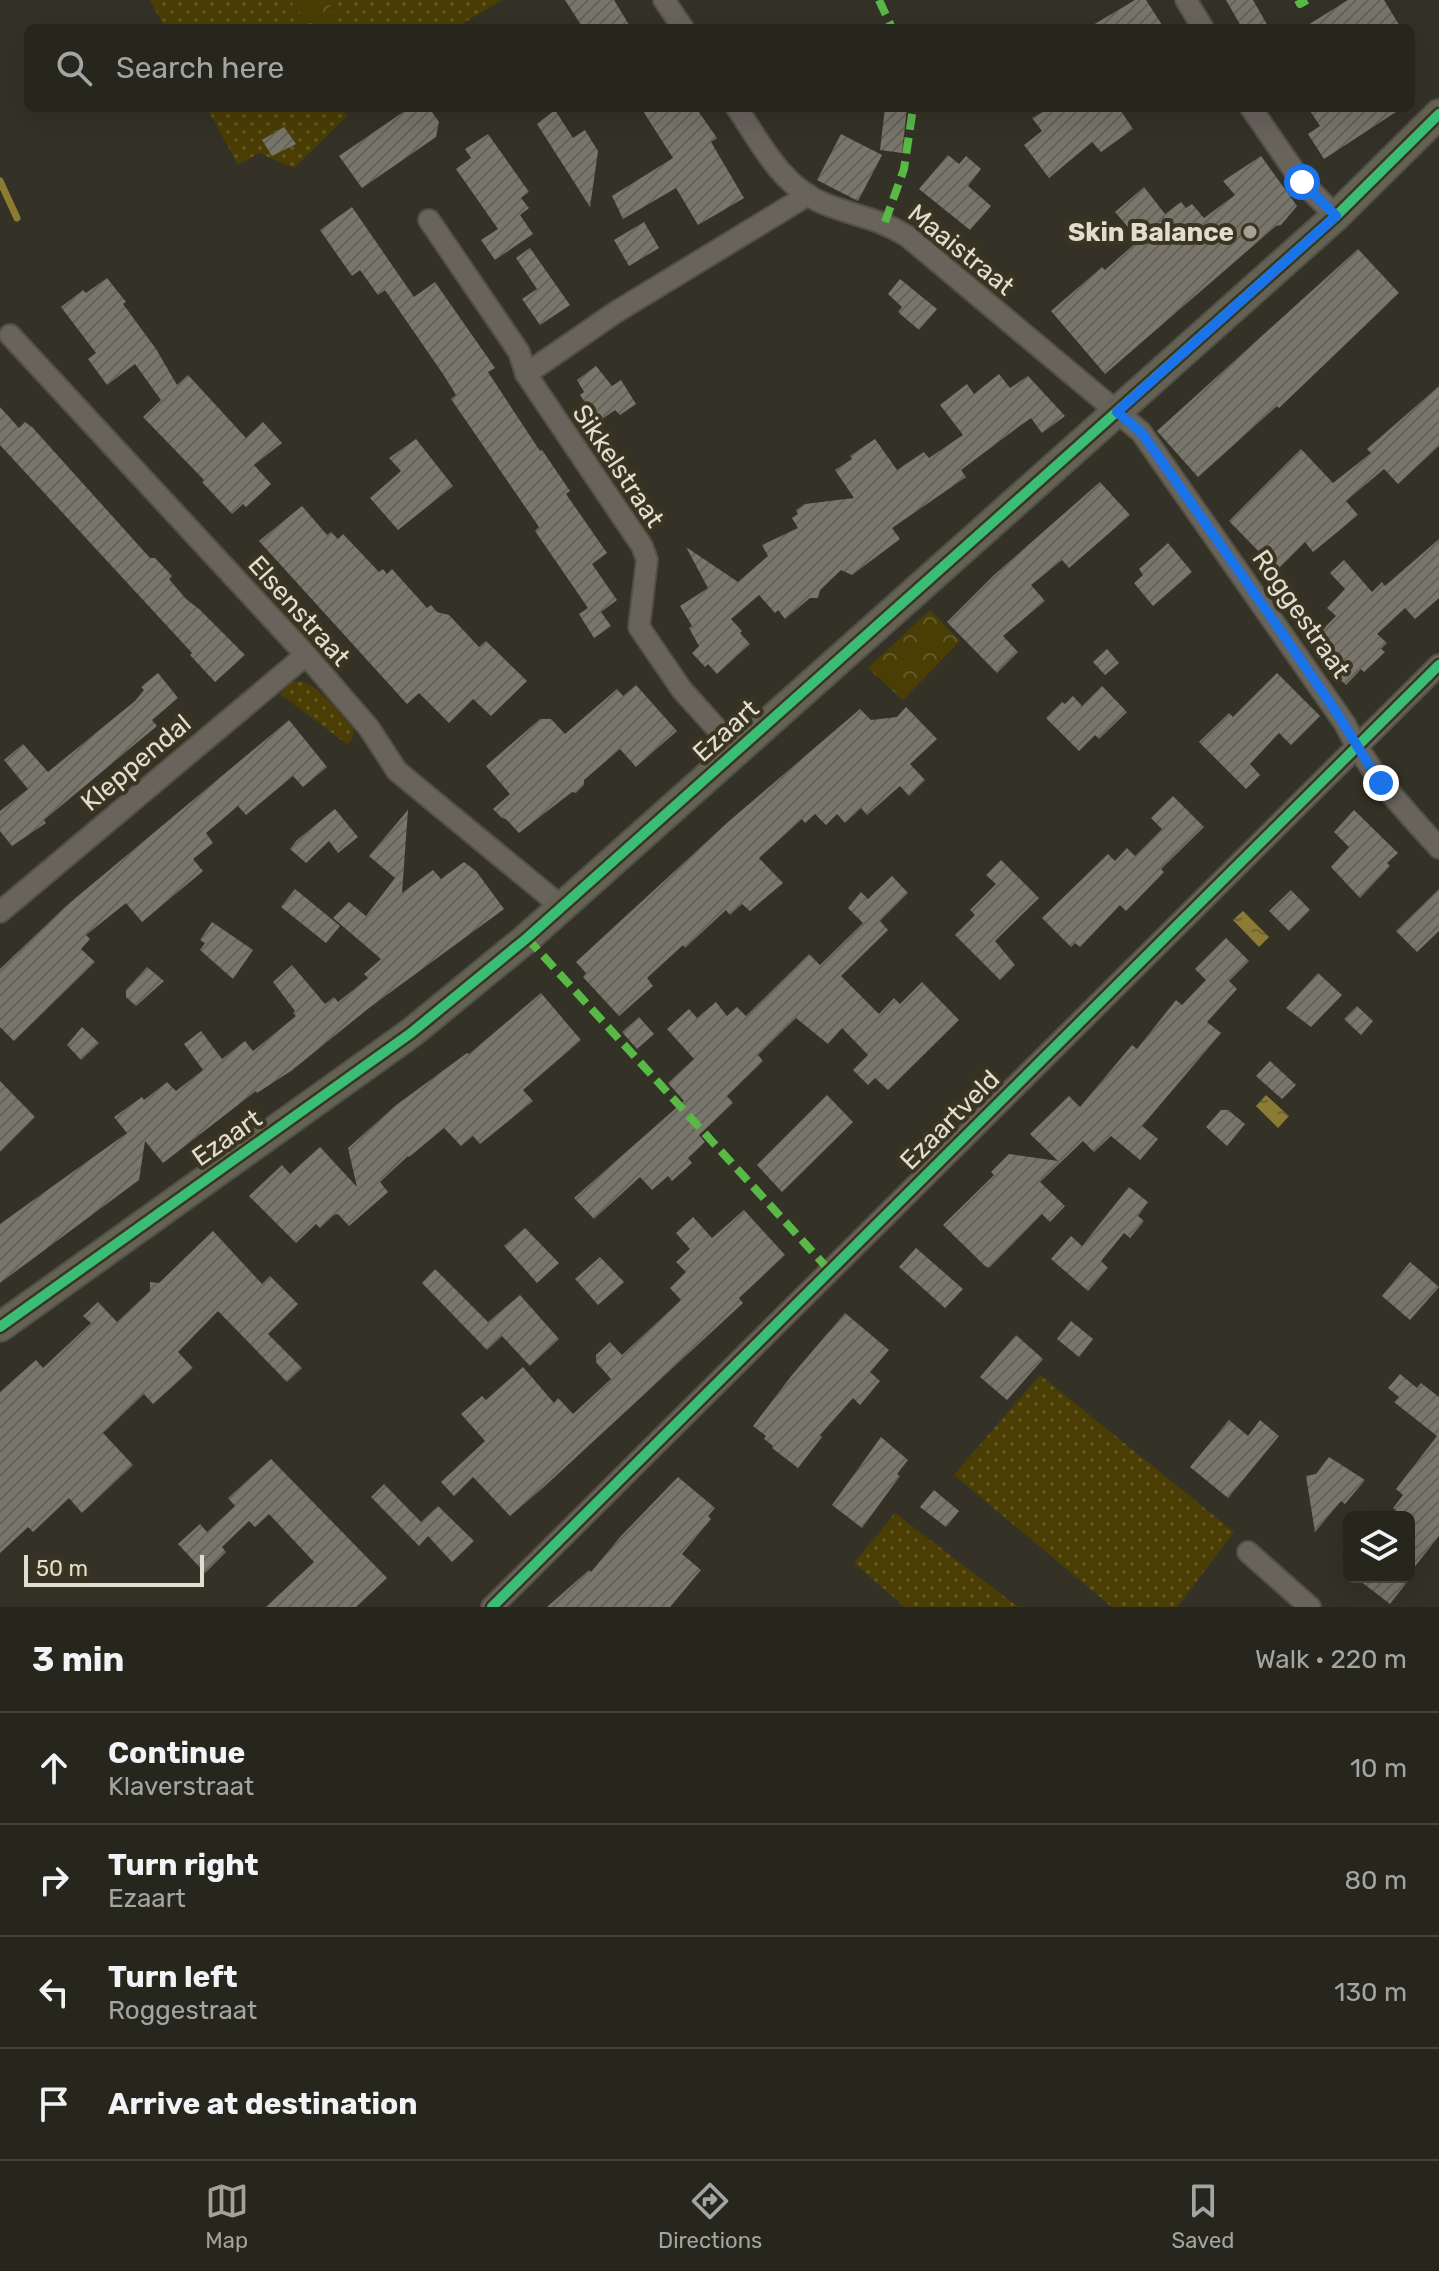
<!DOCTYPE html>
<meta charset="utf-8">
<style>
body{margin:0;font-family:Rubik,sans-serif;background:#333229;color:#f1f3f6}
.controls{position:absolute;right:24px;bottom:24px;display:grid;overflow:hidden;border-radius:12px;box-shadow:0 8px 32px #0002}
.controls button{width:72px;height:72px;display:grid;place-items:center;padding:0;border:0;border-bottom:2px solid #43433b;background:#27261c;color:#f1f3f6;font:40px sans-serif}
.scale{position:absolute;left:24px;bottom:20px;width:180px;box-sizing:border-box;padding-left:8px;border:4px solid #e1ddd1;border-top:0;font-size:22px;line-height:28px;white-space:nowrap;color:#e1ddd1;-webkit-text-stroke:6px #3a3520;paint-order:stroke}
.stop{position:absolute;width:24px;height:24px;margin:-18px;border:6px solid #1a73e8;border-radius:50%;background:#fff}
.stop.end{background:#1a73e8;border-color:#fff;box-shadow:0 2px 8px #0008}
.list{margin:0;padding:0;list-style:none}
h2{display:flex;justify-content:space-between;align-items:center;height:104px;margin:0;padding:0 32px;font-size:34px}
h2 small{font-size:26px;font-weight:400;color:#a4a5a3}
.list li{display:grid;grid-template-columns:52px 1fr auto;gap:24px;align-items:center;box-sizing:border-box;height:112px;padding:0 32px;border-top:2px solid #43433b}
.list b{display:block;font-size:30px;white-space:nowrap}
.list p{margin:0;font-size:26px;white-space:nowrap;color:#a4a5a3}
.list em{font-size:26px;font-style:normal;color:#a4a5a3}
.icon{flex:none;width:44px;height:44px;fill:none;stroke:currentColor;stroke-width:2;stroke-linecap:round;stroke-linejoin:round}
.map{position:relative;flex:none;width:1439px;height:1607px;overflow:hidden}
.search{position:absolute;background:#27261c;box-shadow:0 8px 32px #0002;left:24px;right:24px;top:24px;height:88px;display:flex;align-items:center;gap:20px;box-sizing:border-box;padding:0 28px;border-radius:12px;color:#a4a5a3;font-size:30px}
.sheet{height:552px;background:#27261c}
nav{display:flex;justify-content:space-around;align-items:center;box-sizing:border-box;height:112px;border-top:2px solid #43433b;background:#27261c;font-size:22px;color:#a4a5a3}
nav a{display:grid;justify-items:center;gap:4px}
nav .on{color:#a4a195}
.map>svg:first-child{display:block}
.grass{fill:url(#grass-dots)}
.forest{fill:url(#forest-crowns)}
.water{fill:url(#water-ripples)}
.lines{fill:none;stroke-linecap:round;stroke-linejoin:round}
.stream{stroke:#8c7b32;stroke-width:7}
.building{fill:url(#building-hatch)}
.minor-casing{stroke:#525045;stroke-width:24}
.secondary-casing{stroke:#525045;stroke-width:32}
.minor{stroke:#68645c;stroke-width:20}
.secondary{stroke:#646155;stroke-width:28}
.quiet{stroke:#58b947;stroke-width:8;stroke-dasharray:16 8;stroke-linecap:butt}
.cycleway-casing{stroke:#3a3520;stroke-width:15}
.cycleway{stroke:#3abd76;stroke-width:10}
.route{stroke:#1a73e8;stroke-width:10}
.poi-dot{fill:#a4a195;stroke:#3a3520;stroke-width:3}
.labels{text-anchor:middle;dominant-baseline:central;stroke-width:8;stroke-linejoin:round;paint-order:stroke}
.poi-label{font-size:26px;font-weight:bold;fill:#e1ddd1;stroke:#3a3520;text-anchor:end}
.street-label{font-size:26px;fill:#e1ddd1;stroke:#3a3520}
</style>
<div class="map">
<svg width="1439" height="1607" viewBox="0 0 1439 1607">
<defs>
<pattern id="grass-dots" width="8" height="8" patternUnits="userSpaceOnUse" patternTransform="scale(2)"><rect width="8" height="8" fill="#4a3e05"/><path d="M2 2h.1M6 6h.1" fill="none" stroke="#645928" stroke-width="1.8" stroke-linecap="round"/></pattern>
<pattern id="forest-crowns" width="20" height="18" patternUnits="userSpaceOnUse" patternTransform="scale(2)"><rect width="20" height="18" fill="#4a3e05"/><path d="M2 6a3 3 0 1 1 6 0M12 15a3 3 0 1 1 6 0" fill="none" stroke="#645928"/></pattern>
<pattern id="water-ripples" width="26" height="14" patternUnits="userSpaceOnUse" patternTransform="scale(2)"><rect width="26" height="14" fill="#8c7b32"/><path d="M2 4q2-2 4 0t4 0M15 11q2-2 4 0t4 0" fill="none" stroke="#6f6437"/></pattern>
<pattern id="building-hatch" width="6" height="6" patternUnits="userSpaceOnUse" patternTransform="scale(2)"><rect width="6" height="6" fill="#79776c"/><path d="M-1 1l2-2M0 6l6-6M5 7l2-2" fill="none" stroke="#64625a"/></pattern>
</defs>
<rect width="100%" height="100%" fill="#343226"/>
<!-- grass -->
<g class="grass">
<polygon points="150,0 290,0 312,28 165,28"/>
<polygon points="327,0 502,0 455,28 339,28 341,27"/>
<polygon points="207,108 341,108 347,116 294,168 259,153 238,165"/>
<path d="M298 681C320 684 338 713 353 728 354 736 353 739 347 744L280 694 290 683Z"/>
<polygon points="1040,1375 1234,1532 1177,1607 1112,1607 954,1475"/>
<polygon points="895,1513 1018,1607 905,1607 854,1563"/>
</g>
<!-- forest -->
<g class="forest">
<polygon points="290,0 327,0 341,27 312,28"/>
<polygon points="930,610 960,641 903,700 868,668"/>
</g>
<!-- water -->
<g class="water">
<polygon points="1243,911 1269,937 1259,947 1233,920"/>
<polygon points="1266,1095 1289,1116 1278,1128 1256,1106"/>
</g>
<g class="lines">
<!-- stream -->
<polyline class="stream" points="0,181 17,218"/>
</g>
<!-- building -->
<g class="building">
<polygon points="565,0 614,0 631,28 583,28"/>
<polygon points="1135,0 1146,0 1164,28 1088,28"/>
<polygon points="1226,0 1253,0 1269,28 1242,28"/>
<polygon points="1348,0 1384,0 1401,28 1303,28"/>
<polygon points="409,108 429,108 439,122 436,137 362,188 339,156"/>
<polygon points="641,108 696,108 717,138 711,142 744,198 698,225 676,188 623,219 612,196 673,158"/>
<polygon points="885,108 907,108 902,153 880,150"/>
<polygon points="1050,108 1119,108 1133,129 1101,152 1092,142 1049,178 1024,145 1042,131 1032,118"/>
<polygon points="1308,108 1402,108 1324,159 1308,134 1320,126"/>
<polygon points="555,110 573,138 585,130 598,151 590,207 537,124"/>
<polygon points="284,127 296,144 272,156 262,140"/>
<polygon points="488,134 529,192 521,198 529,208 520,215 533,234 495,260 481,240 498,229 456,169 471,158 465,149"/>
<polygon points="841,134 882,155 858,201 817,180"/>
<polygon points="948,155 959,164 966,156 981,169 968,186 991,206 970,230 919,189"/>
<polygon points="1261,156 1297,206 1281,225 1276,226 1105,374 1051,311 1102,267 1105,270 1139,240 1115,212 1144,187 1165,214 1181,202 1186,208 1192,204 1204,218 1235,195 1223,181"/>
<polygon points="352,207 414,297 435,282 495,368 488,372 540,451 542,450 570,491 566,494 607,553 592,564 617,600 601,612 611,626 594,638 579,614 588,608 535,531 539,527 451,399 456,395 443,374 385,290 378,295 360,270 352,276 320,230"/>
<polygon points="644,222 659,248 629,266 614,240"/>
<polygon points="530,248 570,305 540,325 522,299 537,289 516,258"/>
<polygon points="1358,249 1399,293 1279,408 1277,406 1198,477 1157,431"/>
<polygon points="107,278 126,302 123,304 156,349 177,385 188,375 246,438 263,422 282,443 254,465 271,484 246,507 243,504 232,514 202,482 204,480 143,417 161,400 135,364 107,385 88,359 96,353 61,307 83,290 86,293"/>
<polygon points="900,279 937,309 919,330 898,312 902,307 888,294"/>
<polygon points="596,366 612,386 621,380 636,404 620,415 615,410 598,422 580,395 584,392 577,380"/>
<polygon points="999,374 1010,388 1028,376 1065,416 1042,433 1031,418 1021,425 961,470 966,477 892,528 900,539 852,575 841,570 820,590 818,598 810,598 785,619 778,610 775,613 759,595 731,619 742,631 740,633 750,644 717,674 708,664 705,667 692,653 699,646 689,628 692,626 680,606 708,588 686,547 738,582 768,556 762,545 798,528 792,518 798,514 796,510 805,504 854,498 835,470 852,459 850,456 875,439 897,470 924,452 929,458 963,435 940,405 967,384 974,394"/>
<polygon points="1439,386 1439,446 1398,484 1384,469 1346,501 1358,515 1313,552 1305,542 1277,570 1229,521 1301,449 1333,483 1371,453 1367,449"/>
<polygon points="0,407 19,428 25,422 32,427 150,558 155,558 172,576 169,579 186,599 199,609 245,655 215,682 190,655 192,653 0,445"/>
<polygon points="416,439 453,486 398,530 370,498 401,471 389,458"/>
<polygon points="1100,482 1130,515 1069,568 1062,560 1031,585 1045,601 1003,636 1018,652 997,673 947,622 994,575"/>
<polygon points="302,506 327,535 331,532 338,539 343,534 379,572 383,569 387,574 392,569 427,608 431,605 437,612 449,615 479,647 486,641 527,681 491,716 473,699 449,723 419,693 407,704 259,541"/>
<polygon points="1439,539 1439,598 1415,619 1405,608 1377,634 1387,643 1381,649 1385,652 1364,672 1361,669 1346,685 1330,670 1339,661 1315,637 1336,616 1327,608 1345,589 1330,573 1344,560 1372,592 1382,582 1385,586"/>
<polygon points="1168,543 1192,572 1153,606 1134,583 1143,575 1139,569"/>
<polygon points="1107,649 1119,663 1105,675 1093,662"/>
<polygon points="158,673 178,698 152,720 157,726 44,820 46,823 12,846 0,831 0,811 28,789 4,760 23,744 48,772 135,701 144,690 141,687"/>
<polygon points="1277,673 1320,716 1291,745 1279,733 1250,764 1260,775 1246,789 1199,742 1229,713 1233,717"/>
<polygon points="636,685 677,731 636,767 620,749 584,780 584,785 576,793 572,792 519,833 506,819 502,818 493,809 510,794 486,766 540,719 551,719 565,734 617,689 623,696"/>
<polygon points="1102,686 1127,712 1099,739 1095,735 1079,751 1046,718 1062,702 1065,704 1073,696 1082,706"/>
<polygon points="906,707 937,739 910,764 925,780 909,796 900,786 867,815 861,808 845,823 837,814 826,825 815,814 805,823 802,819 759,858 783,883 750,911 742,904 730,915 726,910 685,948 683,945 647,978 653,986 619,1016 583,977 586,973 576,962 728,822 860,709 871,720 897,717"/>
<polygon points="289,720 327,767 303,787 293,776 246,815 238,806 206,833 213,843 193,859 203,871 142,922 126,903 86,935 90,939 81,949 95,962 14,1041 0,1027 0,969 66,906"/>
<polygon points="1173,796 1204,827 1161,869 1164,872 1126,911 1120,905 1080,947 1075,943 1071,947 1042,918 1108,854 1115,861 1127,848 1135,856 1162,829 1151,818"/>
<polygon points="335,809 358,837 338,853 329,841 306,863 290,849 297,840"/>
<polygon points="408,810 402,893 433,870 441,879 464,862 476,871 504,909 369,1008 291,1071 257,1093 256,1091 163,1163 145,1141 139,1180 0,1283 0,1224 127,1133 114,1117 142,1097 144,1100 167,1082 176,1091 203,1070 184,1044 201,1031 222,1059 245,1041 253,1051 296,1016 293,1013 295,1011 273,982 292,965 325,1004 334,997 338,1002 368,978 364,974 381,959 333,918 349,902 366,916 395,878 369,856"/>
<polygon points="1354,810 1398,853 1387,863 1390,866 1360,898 1331,867 1349,847 1334,832"/>
<polygon points="1001,860 1039,898 995,941 1015,965 1000,980 955,935 975,915 970,910 996,884 986,875"/>
<polygon points="892,876 908,893 880,921 888,930 841,976 879,1014 894,998 900,1004 922,982 959,1020 888,1090 875,1078 868,1085 853,1070 868,1055 842,1028 828,1044 796,1018 758,1055 763,1061 727,1096 733,1103 699,1135 705,1142 688,1158 692,1163 672,1181 668,1176 652,1190 640,1177 594,1219 574,1198 684,1101 668,1083 694,1059 667,1029 689,1009 697,1018 716,1002 727,1016 737,1007 746,1016 809,954 820,965 863,923 848,908 861,892 868,899"/>
<polygon points="295,889 340,926 326,943 281,907"/>
<polygon points="1439,889 1439,931 1417,952 1396,931"/>
<polygon points="1291,890 1310,910 1289,931 1269,911"/>
<polygon points="212,922 253,950 233,979 200,950 205,943 200,940"/>
<polygon points="1226,938 1249,961 1229,981 1237,989 1207,1022 1221,1033 1142,1126 1158,1139 1140,1160 1111,1136 1094,1152 1083,1141 1040,1182 1065,1206 1050,1222 1042,1214 989,1268 985,1266 943,1225 994,1175 991,1172 1009,1154 1058,1161 1030,1134 1069,1096 1080,1107 1132,1045 1137,1049 1176,1000 1182,1005 1206,980 1195,969"/>
<polygon points="147,967 164,981 136,1006 126,997 126,990"/>
<polygon points="1318,973 1342,995 1311,1027 1286,1008"/>
<polygon points="541,993 581,1040 523,1090 533,1101 480,1144 473,1136 461,1146 444,1128 409,1157 408,1156 380,1182 388,1192 349,1226 338,1214 334,1215 320,1228 316,1224 296,1243 249,1196 282,1165 290,1174 320,1147 357,1187 348,1148 395,1106 467,1053 469,1054"/>
<polygon points="1357,1006 1373,1021 1361,1035 1344,1019"/>
<polygon points="639,1017 654,1034 637,1049 622,1032"/>
<polygon points="82,1027 99,1043 81,1060 67,1045"/>
<polygon points="1270,1061 1296,1085 1282,1099 1256,1076"/>
<polygon points="0,1081 35,1117 0,1152"/>
<polygon points="827,1095 853,1122 782,1192 757,1165"/>
<polygon points="1221,1110 1228,1110 1245,1124 1227,1146 1206,1127"/>
<polygon points="1129,1187 1148,1202 1138,1216 1144,1221 1130,1238 1124,1233 1101,1261 1108,1268 1088,1291 1051,1259 1071,1236 1082,1246"/>
<polygon points="744,1210 785,1255 739,1298 743,1303 545,1486 510,1516 473,1477 454,1496 441,1482 485,1441 461,1414 482,1396 486,1400 523,1367 554,1403 558,1398 573,1414 611,1379 596,1362 596,1355 610,1342 622,1355 681,1300 670,1288 686,1272 676,1262 690,1249 676,1233 693,1217 712,1238"/>
<polygon points="525,1228 559,1263 537,1283 504,1246"/>
<polygon points="213,1231 262,1284 270,1276 298,1304 268,1334 302,1368 287,1382 218,1311 178,1352 193,1368 153,1404 144,1394 103,1433 133,1465 82,1513 69,1498 33,1532 28,1527 0,1553 0,1392 36,1360 43,1368 91,1323 83,1316 98,1302 117,1322 150,1291 150,1282 159,1283"/>
<polygon points="916,1248 963,1289 945,1308 899,1267"/>
<polygon points="600,1257 624,1282 598,1305 575,1279"/>
<polygon points="1410,1262 1439,1287 1410,1320 1382,1296"/>
<polygon points="435,1269 488,1322 520,1295 559,1339 530,1366 502,1336 487,1350 422,1283"/>
<polygon points="845,1313 889,1350 870,1372 880,1381 860,1405 853,1398 820,1435 822,1437 798,1468 772,1448 773,1446 764,1439 766,1436 753,1426 792,1375"/>
<polygon points="1071,1321 1093,1339 1079,1357 1057,1339"/>
<polygon points="1016,1335 1043,1359 1007,1400 980,1377"/>
<polygon points="1400,1374 1417,1388 1421,1383 1439,1397 1439,1536 1409,1574 1409,1517 1404,1517 1393,1508 1403,1495 1396,1489 1437,1436 1394,1402 1399,1397 1388,1388"/>
<polygon points="1229,1420 1248,1436 1260,1420 1279,1436 1228,1498 1190,1467"/>
<polygon points="881,1437 908,1460 897,1474 900,1476 862,1528 832,1505"/>
<polygon points="1329,1457 1365,1480 1345,1504 1341,1501 1315,1532 1306,1476 1316,1474"/>
<polygon points="271,1459 387,1578 356,1607 266,1607 314,1562 269,1514 255,1527 249,1521 222,1547 226,1552 205,1573 178,1544 200,1524 207,1532 235,1506 228,1498"/>
<polygon points="678,1477 715,1508 708,1516 711,1519 682,1554 701,1570 670,1607 547,1607 589,1570 591,1572 621,1536"/>
<polygon points="384,1484 421,1522 438,1506 474,1541 452,1562 428,1536 419,1546 371,1497"/>
<polygon points="934,1490 959,1511 946,1527 920,1507"/>
<polygon points="1355,1577 1411,1577 1390,1604"/>
</g>
<g class="lines">
<defs>
<g id="minor">
<polyline points="664,0 683,28"/>
<polyline points="1186,0 1203,28"/>
<path d="M737 108C761 144 782 187 825 204 855 216 878 218 907 236L1141 432 1345 724C1368 772 1404 809 1439 848"/>
<polyline points="1251,108 1302,182 1336,216"/>
<polyline points="429,220 519,352 526,374 642,546 647,560 639,627 682,690 737,751"/>
<polyline points="10,335 306,655 369,728 397,771 562,907"/>
<polyline points="526,374 616,312 808,195"/>
<polyline points="0,912 306,655"/>
<polyline points="1248,1552 1310,1607"/>
<polyline points="492,1607 1439,665"/>
</g>
<polyline id="secondary" points="0,1327 411,1033 527,938 1336,216 1439,114"/>
</defs>
<!-- minor casing -->
<use href="#minor" class="minor-casing"/>
<!-- secondary casing -->
<use href="#secondary" class="secondary-casing"/>
<!-- minor -->
<use href="#minor" class="minor"/>
<!-- secondary -->
<use href="#secondary" class="secondary"/>
<!-- quiet -->
<g class="quiet">
<polyline points="879,0 892,28"/>
<polyline points="1298,0 1300,4 1307,0"/>
<polyline points="885,222 904,169 913,108"/>
<polyline points="527,938 830,1271"/>
</g>
<defs>
<g id="cycleway">
<polyline points="0,1327 411,1033 527,938 1336,216 1439,114"/>
<polyline points="492,1607 1439,665"/>
</g>
</defs>
<!-- cycleway casing -->
<use href="#cycleway" class="cycleway-casing"/>
<!-- cycleway -->
<use href="#cycleway" class="cycleway"/>
</g>
<g class="lines">
<!-- route -->
<path class="route" d="M1302 182 1336 216 1117 412 1141 432C1204 521 1267 610 1328 700 1347 727 1362 756 1381 783"/>
</g>
<!-- markers -->
<circle class="poi-dot" cx="1250" cy="232" r="8"/>
<g class="labels">
<!-- poi labels -->
<g class="poi-label">
<text x="1234" y="232">Skin Balance</text>
</g>
<!-- street labels -->
<g class="street-label">
<text transform="translate(961 250) rotate(39)">Maaistraat</text>
<text transform="translate(618 466) rotate(56)">Sikkelstraat</text>
<text transform="translate(299 611) rotate(48)">Elsenstraat</text>
<text transform="translate(1301 614) rotate(55)">Roggestraat</text>
<text transform="translate(726 731) rotate(-42)">Ezaart</text>
<text transform="translate(136 763) rotate(-40)">Kleppendal</text>
<text transform="translate(950 1120) rotate(-45)">Ezaartveld</text>
<text transform="translate(227 1138) rotate(-35)">Ezaart</text>
</g>
</g>
</svg>
<div class="controls">
<button><svg class="icon" aria-label="layers" viewBox="0 0 24 24"><path d="M12 4l9 5-9 5-9-5zM3 14l9 5 9-5"/></svg></button>
</div>
<div class="scale">50 m</div>
<div class="stop" style="left:1302px;top:182px"></div>
<div class="stop end" style="left:1381px;top:783px"></div>
<div class="search"><svg class="icon" aria-label="search" viewBox="0 0 24 24"><circle cx="10" cy="10" r="6"/><path d="M15 15l6 6"/></svg>Search here</div>
</div>
<section class="sheet">
<h2>3 min<small>Walk · 220 m</small></h2>
<ul class="list">
<li><svg class="icon" aria-label="ahead" viewBox="0 0 24 24"><path d="M12 20V5M6 11l6-6 6 6"/></svg><div><b>Continue</b><p>Klaverstraat</p></div><em>10 m</em></li>
<li><svg class="icon" aria-label="right" viewBox="0 0 24 24"><path d="M7 20v-9h11M14 6l5 5-5 5"/></svg><div><b>Turn right</b><p>Ezaart</p></div><em>80 m</em></li>
<li><svg class="icon" aria-label="left" viewBox="0 0 24 24"><path d="M17 20v-9H6M10 6l-5 5 5 5"/></svg><div><b>Turn left</b><p>Roggestraat</p></div><em>130 m</em></li>
<li><svg class="icon" aria-label="arrive" viewBox="0 0 24 24"><path d="M6 21V4h12l-3 4 3 4H6"/></svg><div><b>Arrive at destination</b></div></li>
</ul>
</section>
<nav>
<a class="on"><svg class="icon" aria-label="map" viewBox="0 0 24 24"><path d="M3 6l6-2 6 2 6-2v14l-6 2-6-2-6 2zM9 4v14M15 6v14"/></svg>Map</a>
<a><svg class="icon" aria-label="directions" viewBox="0 0 24 24"><path d="M12 3l9 9-9 9-9-9zM9 14v-3h6M13 9l2 2-2 2"/></svg>Directions</a>
<a><svg class="icon" aria-label="saved" viewBox="0 0 24 24"><path d="M7 4h10v16l-5-4-5 4z"/></svg>Saved</a>
</nav>
